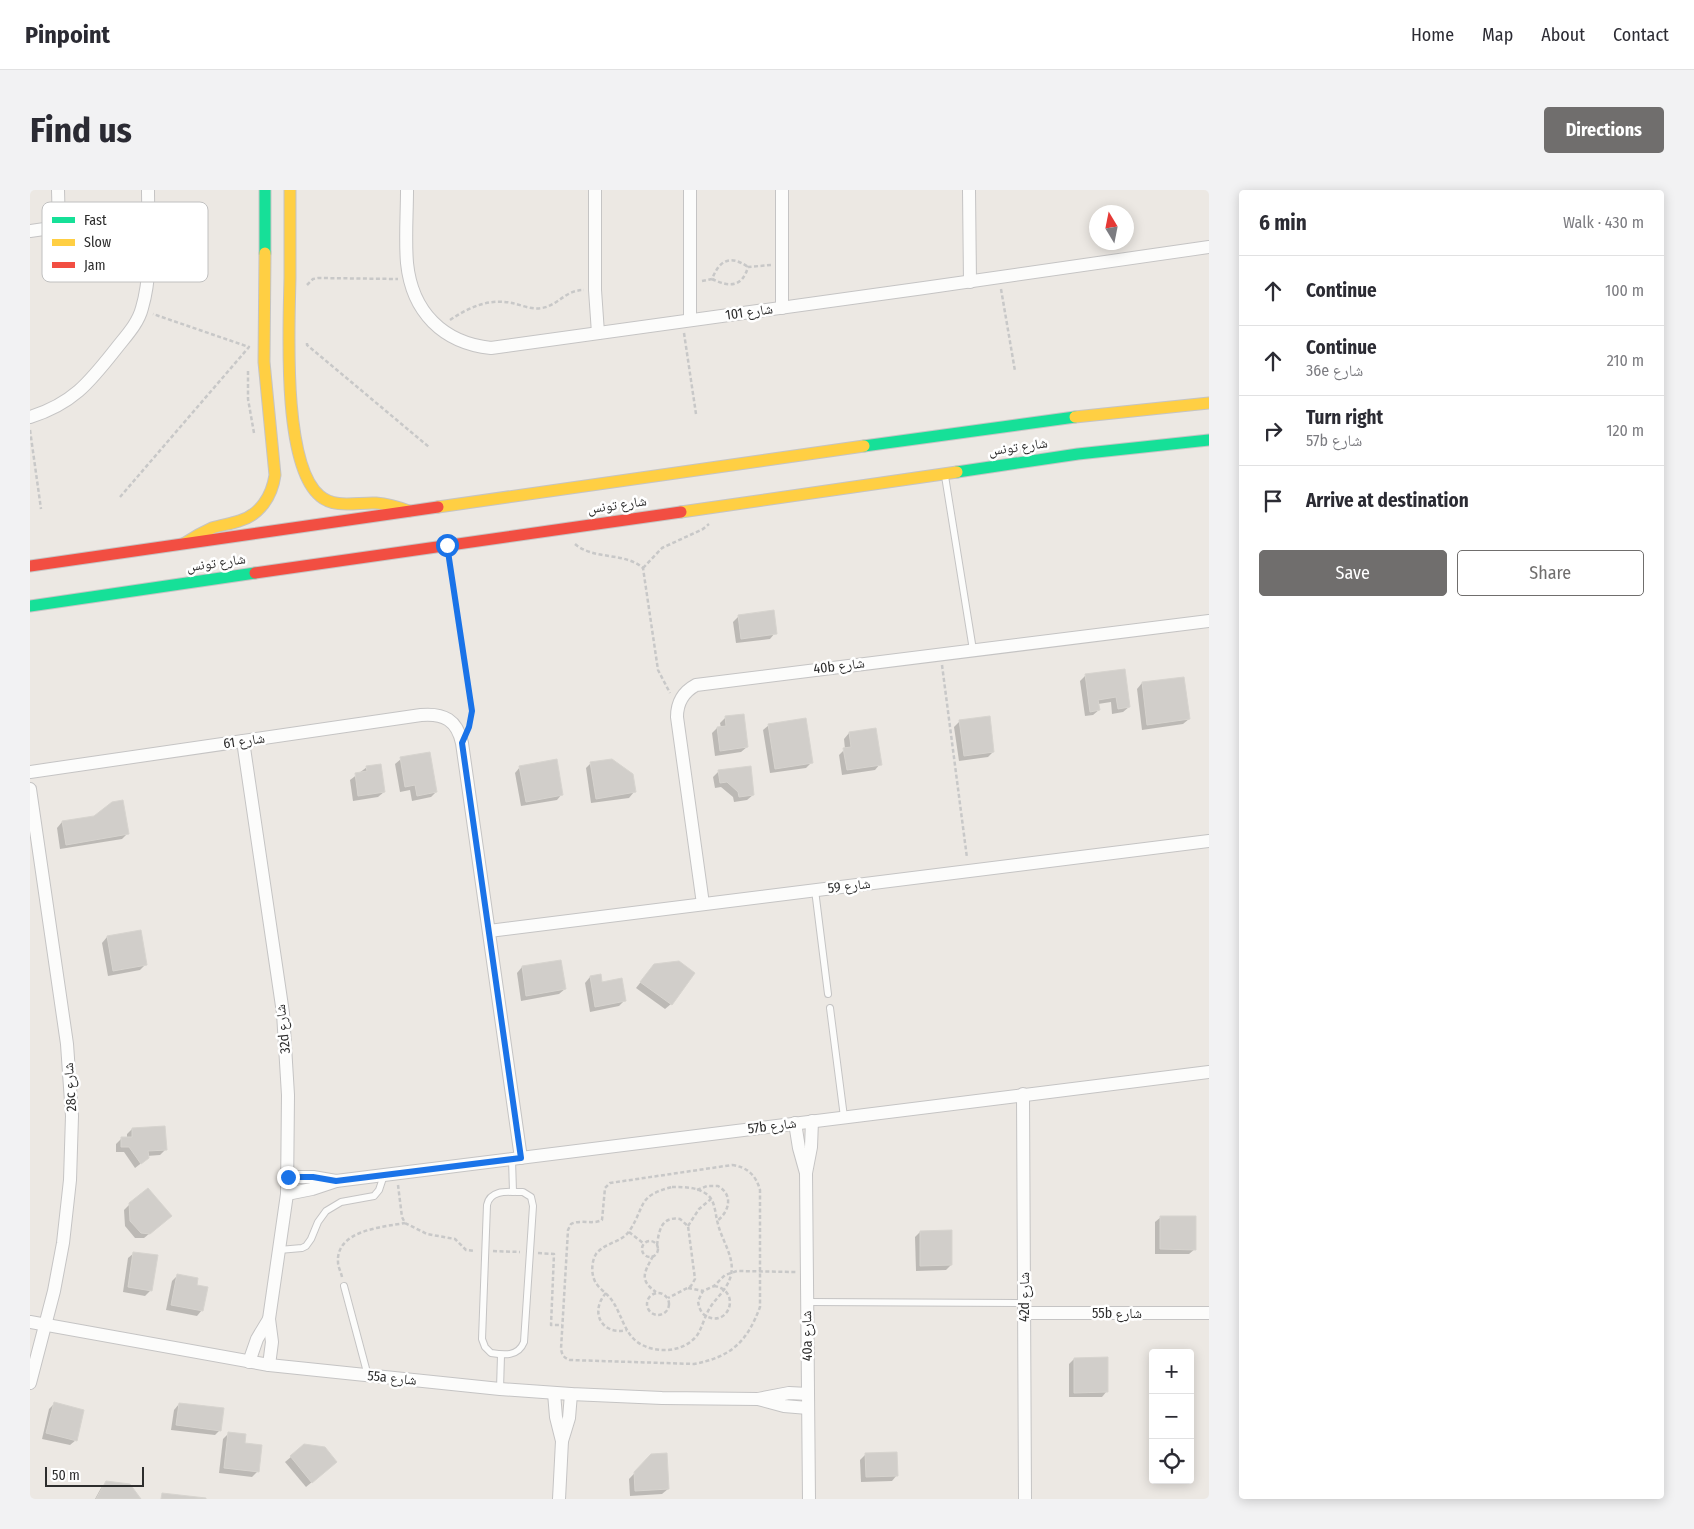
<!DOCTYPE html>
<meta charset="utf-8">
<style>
body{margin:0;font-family:"Fira Sans Condensed","Noto Naskh Arabic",sans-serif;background:#f2f2f3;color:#2b2b33}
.controls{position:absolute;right:15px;bottom:15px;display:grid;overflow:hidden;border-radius:5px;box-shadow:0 2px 12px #0003}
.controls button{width:45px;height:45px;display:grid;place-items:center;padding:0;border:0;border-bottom:1px solid #e1e1e2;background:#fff;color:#2b2b33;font:25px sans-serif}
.compass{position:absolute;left:1059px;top:15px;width:45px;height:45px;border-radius:50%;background:#fff;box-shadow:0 2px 12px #0003;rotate:350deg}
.scale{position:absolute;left:15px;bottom:12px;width:99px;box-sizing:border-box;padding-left:5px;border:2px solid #2d2d2d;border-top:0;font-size:14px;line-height:18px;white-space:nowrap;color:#2d2d2d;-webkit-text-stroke:4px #fff;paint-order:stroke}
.stop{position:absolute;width:15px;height:15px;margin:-11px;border:4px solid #1a73e8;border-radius:50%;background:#fff}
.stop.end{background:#1a73e8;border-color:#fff;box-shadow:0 1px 5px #0008}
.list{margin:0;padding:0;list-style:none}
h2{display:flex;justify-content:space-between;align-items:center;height:65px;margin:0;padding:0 20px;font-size:21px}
h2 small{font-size:16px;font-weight:400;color:#7c7c81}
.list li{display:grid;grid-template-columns:32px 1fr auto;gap:15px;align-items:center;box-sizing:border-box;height:70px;padding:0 20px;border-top:1px solid #e1e1e2}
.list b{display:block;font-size:19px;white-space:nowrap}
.list p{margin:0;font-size:16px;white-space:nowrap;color:#7c7c81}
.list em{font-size:16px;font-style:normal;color:#7c7c81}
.actions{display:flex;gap:10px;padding:15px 20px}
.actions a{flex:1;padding:11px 0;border:1px solid #706e6d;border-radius:5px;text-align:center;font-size:18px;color:#706e6d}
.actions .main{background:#706e6d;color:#fff}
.icon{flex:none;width:28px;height:28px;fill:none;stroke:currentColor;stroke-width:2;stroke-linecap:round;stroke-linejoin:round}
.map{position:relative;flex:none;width:1179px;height:1309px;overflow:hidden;border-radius:5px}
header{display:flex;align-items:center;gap:30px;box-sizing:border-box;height:70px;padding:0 25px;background:#fff;border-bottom:1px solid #e1e1e2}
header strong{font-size:24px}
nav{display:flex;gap:28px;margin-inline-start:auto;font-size:18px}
.intro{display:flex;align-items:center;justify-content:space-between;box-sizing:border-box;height:120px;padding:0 30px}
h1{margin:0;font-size:35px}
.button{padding:12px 22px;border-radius:5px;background:#706e6d;color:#fff;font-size:18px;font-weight:700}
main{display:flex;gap:30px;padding:0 30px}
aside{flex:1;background:#fff;border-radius:5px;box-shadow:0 2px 12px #0003}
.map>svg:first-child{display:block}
.shadow{fill:#0003}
.building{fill:#d1ceca;stroke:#d7d4cf}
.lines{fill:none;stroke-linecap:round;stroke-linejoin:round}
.lane-casing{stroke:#c5c4c4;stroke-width:8}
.street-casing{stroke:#c5c4c4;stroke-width:14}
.fast-casing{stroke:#c5c4c4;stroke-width:13}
.slow-casing{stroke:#c5c4c4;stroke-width:13}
.jam-casing{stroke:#c5c4c4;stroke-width:13}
.path{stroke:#c8c8c8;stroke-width:2.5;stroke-dasharray:4 2.5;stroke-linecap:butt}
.lane{stroke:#fcfcfb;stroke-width:6}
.street{stroke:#fcfcfb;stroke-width:12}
.fast{stroke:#16e098;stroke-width:11}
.slow{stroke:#ffcf43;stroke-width:11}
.jam{stroke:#f24e42;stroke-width:11}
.route{stroke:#1a73e8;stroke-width:6}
.labels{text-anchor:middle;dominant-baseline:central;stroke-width:5;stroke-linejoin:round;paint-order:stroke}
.street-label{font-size:14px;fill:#2d2d2d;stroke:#fff}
.key{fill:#fff;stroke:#c0c0c0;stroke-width:1}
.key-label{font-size:14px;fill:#2d2d2d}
</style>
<header>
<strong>Pinpoint</strong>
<nav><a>Home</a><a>Map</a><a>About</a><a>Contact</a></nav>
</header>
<div class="intro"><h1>Find us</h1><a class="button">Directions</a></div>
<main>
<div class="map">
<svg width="1179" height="1309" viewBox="0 0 1179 1309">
<rect width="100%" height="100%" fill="#ece8e3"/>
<!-- shadow -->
<g class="shadow">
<polygon points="709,426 745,443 740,449 706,453 703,432"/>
<polygon points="1093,480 1099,517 1093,522 1082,524 1081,512 1068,514 1069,520 1063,525 1055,526 1050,491 1055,486"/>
<polygon points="1112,493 1159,529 1153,534 1112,540 1107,499"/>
<polygon points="696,527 717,557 711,562 685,566 682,543 687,538 691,538 690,533"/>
<polygon points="930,531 963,562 958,567 929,571 924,537"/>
<polygon points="739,535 782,572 776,578 740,583 733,540"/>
<polygon points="819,543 850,574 845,580 812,585 809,565 815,559 814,549"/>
<polygon points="371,569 406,602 401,607 382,611 380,600 370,602 365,574"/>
<polygon points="561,573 604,602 599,608 561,613 556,578"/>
<polygon points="337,577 354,602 348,607 323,611 320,590"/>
<polygon points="490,577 532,604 527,610 491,616 485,583"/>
<polygon points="689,581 723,605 717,610 704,612 703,607 691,597 685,598 683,587"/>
<polygon points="65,627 98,643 92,649 30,659 27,638 32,632"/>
<polygon points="77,747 116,774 110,780 78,786 72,753"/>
<polygon points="624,775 641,814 635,819 606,798"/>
<polygon points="492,777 535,799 529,804 491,811 487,783"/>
<polygon points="560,787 571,793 594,811 589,816 560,822 555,793"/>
<polygon points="102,939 135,960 130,965 117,966 118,968 105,978 94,962 86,962 86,954 91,949 97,948 97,944"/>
<polygon points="100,1014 135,1031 114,1048 105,1048 95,1036 94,1020"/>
<polygon points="1131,1027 1165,1059 1159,1064 1125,1064 1125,1032"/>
<polygon points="890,1042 921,1075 916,1080 886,1081 885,1047"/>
<polygon points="104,1063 121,1100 115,1106 93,1102 98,1068"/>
<polygon points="148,1085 166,1096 172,1120 167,1126 136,1120 142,1091"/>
<polygon points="1044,1169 1077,1201 1072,1207 1039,1207 1039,1174"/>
<polygon points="24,1214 46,1250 40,1255 12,1249 19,1219"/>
<polygon points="149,1214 190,1240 185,1245 141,1240 144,1220"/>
<polygon points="198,1244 213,1254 228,1281 222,1287 189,1283 193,1249"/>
<polygon points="274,1256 300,1277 276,1297 255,1272"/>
<polygon points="836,1264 867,1285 862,1291 831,1292 830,1270"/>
<polygon points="622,1265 638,1299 632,1304 600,1306 599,1289"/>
<polygon points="77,1292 109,1309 65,1309 71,1298"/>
</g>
<!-- building -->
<g class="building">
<polygon points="744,420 747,444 711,449 708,425"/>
<polygon points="1095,479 1100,517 1088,519 1086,507 1068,510 1070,520 1060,522 1055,484"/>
<polygon points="1154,487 1160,529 1117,535 1112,492"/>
<polygon points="714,524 718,557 690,561 687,537 696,536 695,526"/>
<polygon points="960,526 964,562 934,566 929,530"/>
<polygon points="776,528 783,573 745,579 738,534"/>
<polygon points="846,538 852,575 817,580 813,558 821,557 819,542"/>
<polygon points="400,562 407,602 387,606 385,595 375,597 370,567"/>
<polygon points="527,569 533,605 496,612 489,576"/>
<polygon points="582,569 603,584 606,602 566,609 560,572"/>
<polygon points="351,574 355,602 328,606 325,583 337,581 336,576"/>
<polygon points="721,576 724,605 709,607 708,602 697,592 690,593 688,580"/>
<polygon points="93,610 99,644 36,655 32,631 64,626 82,612"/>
<polygon points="111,740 117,775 83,781 77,746"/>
<polygon points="531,770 536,799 496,806 492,776"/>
<polygon points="649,771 665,783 642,815 610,792 624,774"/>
<polygon points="571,784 572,792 592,788 596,811 565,817 560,786"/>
<polygon points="135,936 137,960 118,961 119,968 111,974 99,957 91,957 91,947 102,947 102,938"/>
<polygon points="118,998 142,1026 120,1044 111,1043 100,1031 99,1013"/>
<polygon points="1130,1026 1166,1026 1166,1060 1130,1059"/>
<polygon points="922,1040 922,1075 890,1076 890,1041"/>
<polygon points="103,1062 128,1065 122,1101 98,1097"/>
<polygon points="147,1084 168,1088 167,1095 178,1097 173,1121 141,1115"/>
<polygon points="1078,1167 1078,1202 1044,1203 1044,1168"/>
<polygon points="24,1212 54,1220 47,1251 16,1243"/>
<polygon points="149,1213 194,1218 191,1241 146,1235"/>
<polygon points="198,1242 216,1244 215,1253 232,1255 229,1282 194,1278"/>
<polygon points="274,1254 295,1257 307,1272 282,1293 260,1266"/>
<polygon points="867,1262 868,1286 836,1287 835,1263"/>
<polygon points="637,1263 639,1299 605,1301 604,1282 621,1264"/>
<polygon points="76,1291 100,1294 111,1309 66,1309"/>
<polygon points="132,1303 176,1308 176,1309 131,1309"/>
</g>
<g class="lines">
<defs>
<g id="lane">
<polyline points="915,286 943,460"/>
<polyline points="785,700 798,804"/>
<polyline points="800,818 814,927"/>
<polyline points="482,969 483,1002"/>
<path d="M493 1002 501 1007 503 1016 494 1152C488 1167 474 1165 461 1163L455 1157 452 1149 457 1015C460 999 479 1002 493 1002Z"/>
<polyline points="249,1060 272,1058 276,1056 281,1049 288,1032 296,1021 311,1012 344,1006 349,1000 354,985"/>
<polyline points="314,1096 338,1186"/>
<polyline points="777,1112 994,1113"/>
<polyline points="470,1199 471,1165"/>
</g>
<g id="street">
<polyline points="28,0 29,37"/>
<path d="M377 0C377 24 375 49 377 73 382 122 413 153 461 158L894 98 1179 57"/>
<polyline points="565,0 565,100 568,143"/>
<polyline points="660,0 660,130"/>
<polyline points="752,0 752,118"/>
<polyline points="939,0 940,92"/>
<polyline points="0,41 118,24"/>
<path d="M0 227C42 214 59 193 85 160 95 147 108 134 112 118 123 81 118 38 118 0"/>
<polyline points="213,551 253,823 258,905 257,1004 239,1129 242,1152 239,1175"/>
<path d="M0 582 391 525C414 523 427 530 432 553L491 968"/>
<polyline points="0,599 37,854 42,926 40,990 33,1053 24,1101 0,1193"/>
<path d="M673 714 647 527C647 512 653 502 666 495L1179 431"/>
<polyline points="459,741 1179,651"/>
<polyline points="993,904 995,1309"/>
<polyline points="765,933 769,958 776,983"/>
<polyline points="258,987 283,987 306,991"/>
<polyline points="257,1004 282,999 306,991 1179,882"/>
<polyline points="994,1123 1179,1123"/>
<polyline points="0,1132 239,1175 470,1199 541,1204 632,1208 728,1209 759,1203 778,1204"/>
<polyline points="219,1172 227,1149 239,1129"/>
<polyline points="524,1203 526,1227 532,1251"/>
<polyline points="728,1209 754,1216 778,1218"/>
<polyline points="529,1309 532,1251 539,1228 541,1204"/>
<polyline points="779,1309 776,983 781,957 782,931"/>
</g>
<g id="fast">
<polyline points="235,63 235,0"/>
<polyline points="834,256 1045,227"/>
<polyline points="927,282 1048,264 1179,250"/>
<polyline points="0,416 225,383"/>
</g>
<g id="slow">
<path d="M260 0C260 29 260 58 260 88 259 136 252 275 290 306 305 319 328 312 346 313 357 314 368 317 379 321"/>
<polyline points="1045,227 1179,213"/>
<polyline points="408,317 834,256"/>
<polyline points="651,322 927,282"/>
<path d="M155 353C164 347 173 342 182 338 191 335 200 334 209 331 230 325 242 306 245 285L234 172 235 63"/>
</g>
<g id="jam">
<polyline points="0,376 408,317"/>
<polyline points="225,383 651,322"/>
</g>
</defs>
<!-- lane casing -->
<use href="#lane" class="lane-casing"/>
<!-- street casing -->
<use href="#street" class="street-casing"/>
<!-- fast casing -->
<use href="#fast" class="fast-casing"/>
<!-- slow casing -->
<use href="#slow" class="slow-casing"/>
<!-- jam casing -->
<use href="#jam" class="jam-casing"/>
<!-- path -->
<g class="path">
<path d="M682 89C699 97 712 98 718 77L741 75"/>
<path d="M672 91 682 89C690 69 701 65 718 77"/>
<polyline points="277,95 283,89 288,88 368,89"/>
<polyline points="971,99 985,181"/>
<path d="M420 130C438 118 458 108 482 113 491 115 502 120 512 118 529 115 535 100 554 100"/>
<polyline points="654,143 666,224"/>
<polyline points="277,153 277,155 399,257"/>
<polyline points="218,181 218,209 224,243"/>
<polyline points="0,240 11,319"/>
<polyline points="90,307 219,157 123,124"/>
<path d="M545 354C563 370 595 362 613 378L628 480 640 503"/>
<polyline points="420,371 442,521 439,536"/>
<polyline points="613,378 632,358 673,339 679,334"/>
<polyline points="912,475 937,668"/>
<path d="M702 975C717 977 726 985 730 1000V1117C717 1152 701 1167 664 1174L540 1170C534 1168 532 1165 531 1159L538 1040 541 1034C551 1029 562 1035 572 1030L575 998 580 993Z"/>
<polyline points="368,995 372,1027 375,1033 397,1044 425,1049 436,1060 445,1061"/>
<path d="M642 997C653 997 666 997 675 1003 680 1006 683 1011 684 1016 686 1022 686 1028 688 1034 692 1051 705 1067 701 1085 698 1098 688 1106 681 1116 675 1125 673 1135 668 1144 655 1163 624 1165 606 1151 593 1140 591 1122 581 1109 576 1102 567 1098 564 1089 561 1081 562 1071 566 1064 575 1052 592 1053 600 1040 616 1015 607 1006 642 997Z"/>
<path d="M667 1000 677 996H688C704 1005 699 1022 687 1031"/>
<polyline points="658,1036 669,1019 681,1009"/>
<polyline points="599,1042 613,1053"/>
<circle cx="620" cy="1059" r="8"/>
<path d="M627 1055C629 1041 631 1026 650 1029L658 1036 665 1089 661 1096 638 1108"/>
<polyline points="463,1061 490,1062"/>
<polyline points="508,1063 524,1064 521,1135 532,1135"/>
<path d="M623 1066C614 1083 609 1090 626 1102"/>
<path d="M312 1087C311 1082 308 1077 308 1072 306 1040 353 1037 375 1033"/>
<path d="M684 1096C711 1100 700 1136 678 1127 671 1124 669 1118 668 1111L673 1101 684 1096 695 1085 707 1081 766 1082"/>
<polyline points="658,1098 673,1101"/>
<path d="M576 1103C559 1122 572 1146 597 1140"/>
<circle cx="628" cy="1114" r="11"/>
</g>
<!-- lane -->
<use href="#lane" class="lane"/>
<!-- street -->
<use href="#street" class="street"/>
<!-- fast -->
<use href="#fast" class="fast"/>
<!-- slow -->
<use href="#slow" class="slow"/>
<!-- jam -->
<use href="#jam" class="jam"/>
</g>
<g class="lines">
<!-- route -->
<polyline class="route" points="258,987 283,987 306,991 491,968 432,553 439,537 442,521 417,355"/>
</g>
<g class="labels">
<!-- street labels -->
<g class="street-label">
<text transform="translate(719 122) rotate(-8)">شارع 101</text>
<text transform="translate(988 257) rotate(-8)">شارع تونس</text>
<text transform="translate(587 315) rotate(-8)">شارع تونس</text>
<text transform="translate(186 373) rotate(-8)">شارع تونس</text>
<text transform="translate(809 476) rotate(-7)">40b شارع</text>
<text transform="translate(214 551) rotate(-8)">شارع 61</text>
<text transform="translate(819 696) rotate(-7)">شارع 59</text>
<text transform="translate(253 839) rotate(-96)">32d شارع</text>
<text transform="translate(40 897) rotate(-94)">28c شارع</text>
<text transform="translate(742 936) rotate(-7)">57b شارع</text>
<text transform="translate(994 1107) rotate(-90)">42d شارع</text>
<text x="1087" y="1123">55b شارع</text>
<text transform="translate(777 1146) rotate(-91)">40a شارع</text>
<text transform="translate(362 1188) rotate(6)">55a شارع</text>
</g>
</g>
<!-- legend -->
<rect x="12" y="12" width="166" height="80" rx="8" class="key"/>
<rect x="22" y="27" width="23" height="6" fill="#16e098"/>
<rect x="22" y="49" width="23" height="7" fill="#ffcf43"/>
<rect x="22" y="72" width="23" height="6" fill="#f24e42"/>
<g class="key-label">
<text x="54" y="35">Fast</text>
<text x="54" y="57">Slow</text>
<text x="54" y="80">Jam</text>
</g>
</svg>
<div class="controls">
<button>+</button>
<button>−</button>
<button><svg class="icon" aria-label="locate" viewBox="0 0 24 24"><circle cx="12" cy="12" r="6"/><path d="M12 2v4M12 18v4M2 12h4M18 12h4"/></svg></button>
</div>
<svg class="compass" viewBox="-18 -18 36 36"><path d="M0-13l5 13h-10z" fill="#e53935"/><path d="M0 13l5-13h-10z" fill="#7c7c81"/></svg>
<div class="scale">50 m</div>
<div class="stop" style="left:417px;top:355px"></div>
<div class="stop end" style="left:258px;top:987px"></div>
</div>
<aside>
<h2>6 min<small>Walk · 430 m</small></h2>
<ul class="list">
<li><svg class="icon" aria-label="ahead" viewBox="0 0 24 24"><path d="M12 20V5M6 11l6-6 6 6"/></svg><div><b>Continue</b></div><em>100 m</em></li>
<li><svg class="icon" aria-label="ahead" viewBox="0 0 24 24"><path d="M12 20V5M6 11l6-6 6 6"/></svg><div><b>Continue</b><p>36e شارع</p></div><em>210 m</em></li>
<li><svg class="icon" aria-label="right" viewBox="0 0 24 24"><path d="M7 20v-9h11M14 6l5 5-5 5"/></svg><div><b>Turn right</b><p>57b شارع</p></div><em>120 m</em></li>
<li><svg class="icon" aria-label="arrive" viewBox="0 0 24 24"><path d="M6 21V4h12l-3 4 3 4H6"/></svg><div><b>Arrive at destination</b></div></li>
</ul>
<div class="actions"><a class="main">Save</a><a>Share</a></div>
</aside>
</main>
